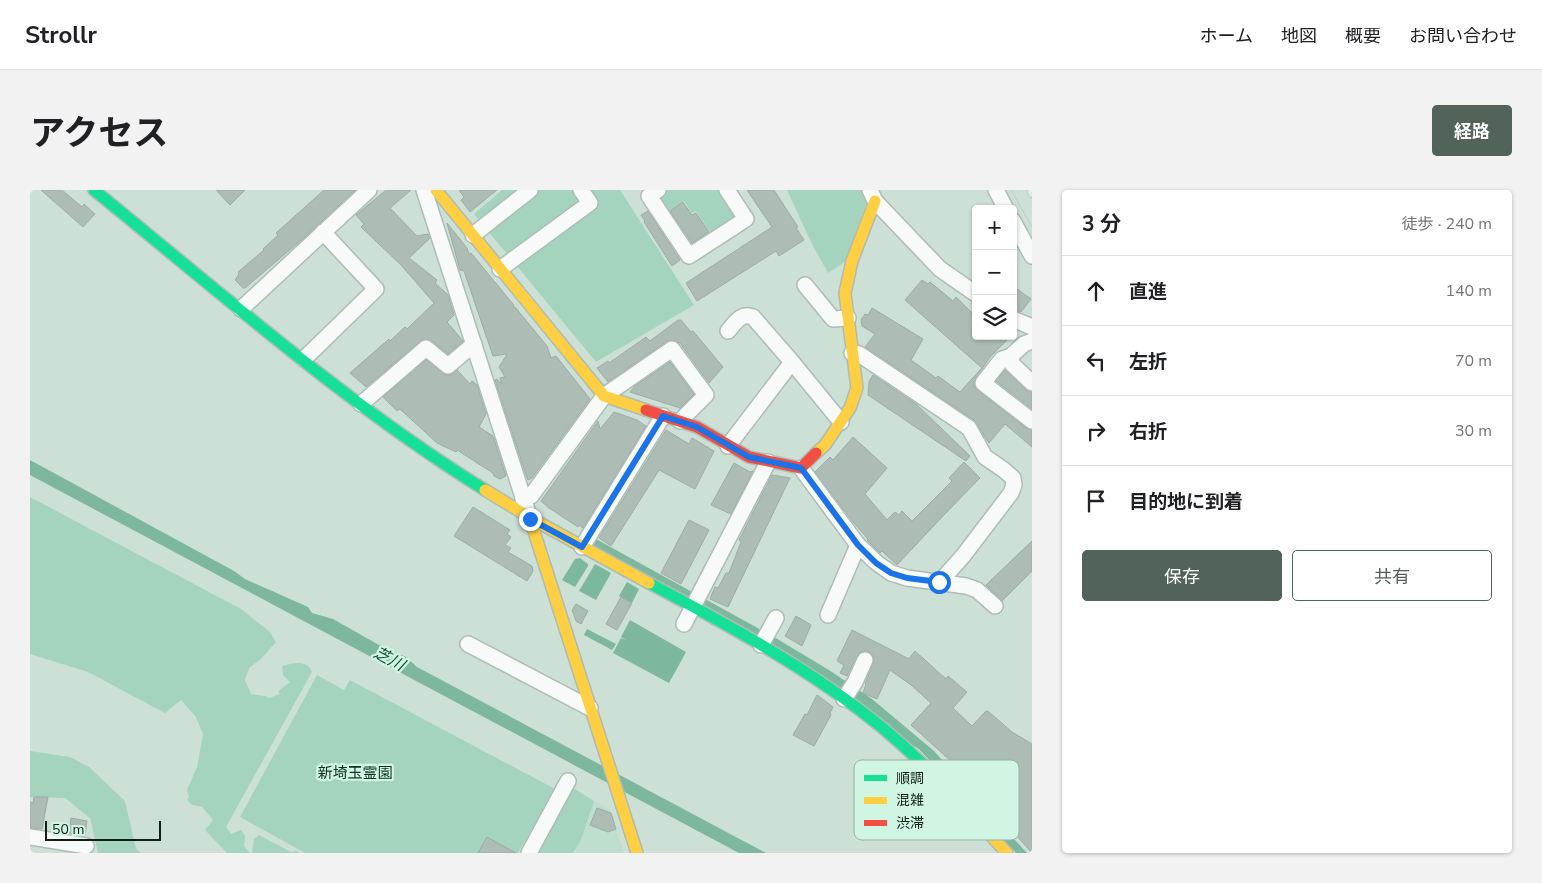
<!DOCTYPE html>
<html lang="ja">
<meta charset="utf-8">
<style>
body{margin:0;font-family:"Nunito Sans","Noto Sans JP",sans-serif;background:#f2f2f2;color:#202124}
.controls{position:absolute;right:15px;top:15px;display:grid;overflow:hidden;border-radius:5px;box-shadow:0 1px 4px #0004}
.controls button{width:45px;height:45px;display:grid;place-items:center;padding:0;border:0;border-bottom:1px solid #e0e0e0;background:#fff;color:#202124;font:25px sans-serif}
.scale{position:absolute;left:15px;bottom:12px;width:116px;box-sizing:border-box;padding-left:5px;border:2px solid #111f18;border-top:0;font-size:14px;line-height:18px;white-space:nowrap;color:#111f18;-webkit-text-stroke:4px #d1f5e3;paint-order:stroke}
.stop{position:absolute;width:15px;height:15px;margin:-11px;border:4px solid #1a73e8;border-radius:50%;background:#fff}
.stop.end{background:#1a73e8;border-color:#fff;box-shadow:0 1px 5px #0008}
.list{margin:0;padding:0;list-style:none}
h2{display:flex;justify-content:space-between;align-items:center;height:65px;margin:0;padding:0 20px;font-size:21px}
h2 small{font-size:16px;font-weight:400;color:#757577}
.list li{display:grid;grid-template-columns:32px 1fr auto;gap:15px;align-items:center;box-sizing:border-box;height:70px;padding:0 20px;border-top:1px solid #e0e0e0}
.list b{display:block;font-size:19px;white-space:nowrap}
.list em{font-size:16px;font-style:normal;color:#757577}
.actions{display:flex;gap:10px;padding:15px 20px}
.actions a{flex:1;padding:11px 0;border:1px solid #52635a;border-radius:5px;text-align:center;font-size:18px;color:#52635a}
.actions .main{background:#52635a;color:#fff}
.icon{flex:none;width:28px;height:28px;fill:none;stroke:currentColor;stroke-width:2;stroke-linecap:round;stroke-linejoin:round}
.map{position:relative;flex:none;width:1002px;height:663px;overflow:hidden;border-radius:5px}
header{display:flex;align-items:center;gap:30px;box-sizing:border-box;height:70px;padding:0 25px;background:#fff;border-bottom:1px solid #e0e0e0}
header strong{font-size:24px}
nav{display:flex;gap:28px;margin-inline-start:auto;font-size:18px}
.intro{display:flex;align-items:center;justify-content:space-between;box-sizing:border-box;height:120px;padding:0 30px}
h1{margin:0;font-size:35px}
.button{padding:12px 22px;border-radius:5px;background:#52635a;color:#fff;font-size:18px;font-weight:700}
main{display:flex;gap:30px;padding:0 30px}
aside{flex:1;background:#fff;border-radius:5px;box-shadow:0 1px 4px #0004}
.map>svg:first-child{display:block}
.built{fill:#bedfce}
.green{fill:#a5d4be}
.water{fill:#7db79d}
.building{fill:#adbdb5;stroke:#9daca4}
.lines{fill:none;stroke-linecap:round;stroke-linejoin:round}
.street-casing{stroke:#adbdb5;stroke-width:18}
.fast-casing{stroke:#adbdb5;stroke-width:14}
.slow-casing{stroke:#adbdb5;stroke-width:14}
.jam-casing{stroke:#adbdb5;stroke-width:14}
.street{stroke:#f7faf9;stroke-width:15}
.fast{stroke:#16e098;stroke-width:11}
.slow{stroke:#ffcf43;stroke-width:11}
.jam{stroke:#f24e42;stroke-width:11}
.tram{stroke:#c4c9c6;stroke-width:1}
.rail-casing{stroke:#c4c9c6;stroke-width:5.5}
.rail{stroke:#d1f5e3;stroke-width:4;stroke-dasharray:11;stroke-linecap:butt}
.route{stroke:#1a73e8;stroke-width:6}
.labels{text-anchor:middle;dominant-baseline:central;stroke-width:4.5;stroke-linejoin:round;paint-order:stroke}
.park-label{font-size:15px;fill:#0f3224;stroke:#d1f5e3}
.water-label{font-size:16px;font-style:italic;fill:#0e4b35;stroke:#d1f5e3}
.key{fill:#d1f5e3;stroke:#97b5a6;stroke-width:1}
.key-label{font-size:14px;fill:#111f18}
</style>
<header>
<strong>Strollr</strong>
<nav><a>ホーム</a><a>地図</a><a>概要</a><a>お問い合わせ</a></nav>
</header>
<div class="intro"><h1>アクセス</h1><a class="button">経路</a></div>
<main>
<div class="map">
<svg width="1002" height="663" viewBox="0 0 1002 663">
<rect width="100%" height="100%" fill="#cce0d6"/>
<!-- built -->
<polygon class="built" points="564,611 580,620 594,663 543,663 551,650"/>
<!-- green -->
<g class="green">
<polygon points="472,0 590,0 664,115 566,172 444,24"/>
<polygon points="636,0 691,0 708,25 706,32 683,46 666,21 662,23 654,11 636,23 628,11 629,4"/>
<polygon points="757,0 831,0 837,11 815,72 798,83 781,52"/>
<path d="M0 307 211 419 240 442 246 452 231 469 219 478 215 490 221 504 235 506 239 508 250 504 248 501 260 492 253 485 252 476C263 473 277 469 282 482L196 637 201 644 211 640 215 646 214 656 220 663H197L175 640 183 630 172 617 162 615 157 610 159 607 157 600 167 577 173 544 166 527 151 510 135 523 58 482 0 464Z"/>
<polygon points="287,485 314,500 320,490 525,599 488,663 275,663 210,627"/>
<polygon points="0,561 40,567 59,577 95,611 106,659 111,663 68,663 60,628 35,608 0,607"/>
<polygon points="538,595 564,611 551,650 543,663 501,663"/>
<polygon points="229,645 261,662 267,661 269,663 222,663 224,649"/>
</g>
<!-- water -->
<g class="water">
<polygon points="0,270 204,381 215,389 278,417 282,423 303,429 349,455 376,467 387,477 736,663 709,663 0,285"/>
<polygon points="566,349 744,447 799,480 842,509 904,561 997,663 986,663 889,559 562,356"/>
<polygon points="550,368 558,374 558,376 545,397 532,390 545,369"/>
<polygon points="565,374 581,383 566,410 549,401"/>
<polygon points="597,392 609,399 602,413 589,406"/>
<polygon points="600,430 656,462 639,493 583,463 591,448 596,450 591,447"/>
<polygon points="557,439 586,454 582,460 554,445"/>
</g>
<!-- building -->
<g class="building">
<polygon points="11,0 32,0 52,17 54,14 65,24 53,37"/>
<polygon points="186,0 215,0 200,15"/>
<polygon points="294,0 325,0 276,46 215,98 213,98 205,90 209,84 208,82 234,60 233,59 248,45 246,43"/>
<polygon points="356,0 381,0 360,18 387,46 398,44 400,48 379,68 407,90 405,93 418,105 424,125 417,132 433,151 418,164 402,151 393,149 336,197 320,183 359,149 360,151 375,137 377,139 404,113 371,75 331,37 334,34 326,25"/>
<polygon points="429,0 467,0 440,22 431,10 434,7"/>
<polygon points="717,0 744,0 768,37 766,38 774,50 749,66 746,61 667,111 656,93 742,37"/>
<polygon points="653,12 662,25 666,23 679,42 662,53 640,21"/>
<polygon points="618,21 650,70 642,76 614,32 615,31 611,25"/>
<polygon points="417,33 437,58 439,64 441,63 483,114 484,118 485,117 517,156 521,168 526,166 560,209 502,288 498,290 494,279 465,190 467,189 472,194 470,188 475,187 469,177 477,164 463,166 434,81 430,80"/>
<polygon points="892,90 898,94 900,92 923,111 926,107 946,127 946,146 981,146 961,166 946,187 944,196 947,200 996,238 1002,240 1002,257 975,234 959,253 944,230 835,157 845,144 832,136 831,130 835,124 838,125 842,118 893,149 881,170 906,188 908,186 930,202 952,178 875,110"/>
<polygon points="983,96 1001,109 991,122 983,120"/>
<polygon points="648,130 651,130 661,142 663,141 693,177 679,193 650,153 642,150 637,151 578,192 567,178 578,171 579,173 616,147 620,151"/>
<polygon points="396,170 416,185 421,185 427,180 440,194 442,191 447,195 456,224 449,237 463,246 476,286 470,289 464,286 463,283 427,260 426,262 407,253 370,219 367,221 353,207"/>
<polygon points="640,172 664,204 650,218 600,202 605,196"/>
<polygon points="975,180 996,200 1002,202 1002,219 966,191"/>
<polygon points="843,185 886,214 940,266 936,271 838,205 839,192"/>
<polygon points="584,222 607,230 616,236 553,338 549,335 548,337 519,318 511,311 568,231 570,239"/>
<polygon points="636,240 659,254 662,248 684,261 665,299 629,280 581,356 569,348"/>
<polygon points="823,247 857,278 835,304 857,330 865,322 869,325 872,321 882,331 922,291 919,288 934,272 950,288 912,327 867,375 852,361 850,363 837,350 838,349 824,333 785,282 800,267 803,270"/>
<polygon points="704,273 720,282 723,281 701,324 681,315"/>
<polygon points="742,285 760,288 698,417 680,409 685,397 688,398 696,383 699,383 711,352 709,350"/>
<polygon points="443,317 480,340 477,344 481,347 475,355 481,358 478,362 502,376 503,381 497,391 424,346"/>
<polygon points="659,330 679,340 651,394 631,383"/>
<polygon points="1002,351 1002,381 972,411 956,395"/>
<polygon points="591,407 602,413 587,440 576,434"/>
<polygon points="546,414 558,421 551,434 546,431 542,420"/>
<polygon points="766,426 781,435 772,456 755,446"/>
<polygon points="822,440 879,469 885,461 916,489 918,486 937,502 923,518 942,536 955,522 958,521 982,542 1002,554 1002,663 979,637 984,635 965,613 963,613 948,595 944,599 920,575 922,572 881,535 901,513 881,495 860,480 847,509 833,503 836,494 835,494 844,470 843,465 838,461 834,461 829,463 817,486 810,483 814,475 807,471"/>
<polygon points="787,505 803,517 800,523 801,525 784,556 763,545 775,524 777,525"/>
<polygon points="4,607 18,607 12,639 0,638 0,612 3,613"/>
<polygon points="567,618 581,623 586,639 578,642 560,635"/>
<polygon points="41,628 57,631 55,646 39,644"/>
<polygon points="457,647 486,663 448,663"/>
</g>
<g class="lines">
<defs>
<g id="street">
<polyline points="394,0 500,329"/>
<polyline points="628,0 619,6 659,66 716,29 697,0"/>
<polyline points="840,0 845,11 910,79 946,104"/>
<polyline points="966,0 976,19"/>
<polyline points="983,31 1002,66"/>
<polyline points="443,45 500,0"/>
<polyline points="470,79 560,13 551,0"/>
<polyline points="775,95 803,129 818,128"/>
<polyline points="211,119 339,0"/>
<polyline points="983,129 1002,137"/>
<path d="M698 141C705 133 711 122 723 127L762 172 811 232"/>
<polyline points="1002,151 994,154 981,166 972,169 953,193 1002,231"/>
<polyline points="822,163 829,164 939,238 955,267 974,280 983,288 984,295 981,303 933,366 909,393"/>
<polyline points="981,166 982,174 1002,193"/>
<polyline points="274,169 346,99 293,42"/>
<polyline points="331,214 396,158 418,176 444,154"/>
<polyline points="698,256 762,172"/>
<polyline points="771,278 828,355 847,373 861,383 877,388 936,396 947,400 965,416"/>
<polyline points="493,309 501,306 574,206 642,159 676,205 650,231"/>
<polyline points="552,357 633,226"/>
<polyline points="798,425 828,355"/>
<polyline points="654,434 738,272"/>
<polyline points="438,454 560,518"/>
<polyline points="731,455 746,428"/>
<polyline points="814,509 825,492 835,470"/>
<polyline points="0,647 56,656"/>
<polyline points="499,663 538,591"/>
</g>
<g id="fast">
<path d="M64 0C191 103 315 213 455 300"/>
<path d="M619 393C700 436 782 480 854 539 880 561 905 585 928 610"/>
</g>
<g id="slow">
<polyline points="406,0 574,206 616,220"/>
<polyline points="786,263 795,255 820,218 827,198 815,103 822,71 845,11"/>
<polyline points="455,300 504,330 619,393"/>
<polyline points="500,329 607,663"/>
<polyline points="928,610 977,663"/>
</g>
<polyline id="jam" points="616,220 667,237 719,267 771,278 786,263"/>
</defs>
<!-- street casing -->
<use href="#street" class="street-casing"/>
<!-- fast casing -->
<use href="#fast" class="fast-casing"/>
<!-- slow casing -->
<use href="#slow" class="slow-casing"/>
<!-- jam casing -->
<use href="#jam" class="jam-casing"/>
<!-- street -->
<use href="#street" class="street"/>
<!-- fast -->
<use href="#fast" class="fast"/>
<!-- slow -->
<use href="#slow" class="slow"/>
<!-- jam -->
<use href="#jam" class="jam"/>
<!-- tram -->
<polyline class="tram" points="981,0 1002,37"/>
<defs>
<polyline id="rail" points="999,0 1002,6"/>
</defs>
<!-- rail casing -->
<use href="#rail" class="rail-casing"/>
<!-- rail -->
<use href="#rail" class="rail"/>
</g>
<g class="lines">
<!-- route -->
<polyline class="route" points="500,329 552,357 633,226 667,237 719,267 771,278 828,355 846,373 861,383 877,388 909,392"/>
</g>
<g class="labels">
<!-- park labels -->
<g class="park-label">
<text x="325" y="583">新埼玉霊園</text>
</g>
<!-- water labels -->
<g class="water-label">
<text transform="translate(359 469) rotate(28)">芝川</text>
</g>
</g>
<!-- legend -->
<rect x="824" y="570" width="165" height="80" rx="8" class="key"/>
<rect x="834" y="585" width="23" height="6" fill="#16e098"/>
<rect x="834" y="607" width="23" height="7" fill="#ffcf43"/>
<rect x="834" y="630" width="23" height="6" fill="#f24e42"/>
<g class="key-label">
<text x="866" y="593">順調</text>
<text x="866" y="615">混雑</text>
<text x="866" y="638">渋滞</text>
</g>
</svg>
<div class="controls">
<button>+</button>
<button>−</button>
<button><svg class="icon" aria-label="layers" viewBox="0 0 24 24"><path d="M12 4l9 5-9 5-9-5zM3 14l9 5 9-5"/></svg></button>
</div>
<div class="scale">50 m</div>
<div class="stop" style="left:909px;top:392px"></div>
<div class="stop end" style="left:500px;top:329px"></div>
</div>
<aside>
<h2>3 分<small>徒歩 · 240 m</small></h2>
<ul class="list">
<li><svg class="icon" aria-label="ahead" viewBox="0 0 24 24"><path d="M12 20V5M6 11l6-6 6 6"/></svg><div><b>直進</b></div><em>140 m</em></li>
<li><svg class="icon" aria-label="left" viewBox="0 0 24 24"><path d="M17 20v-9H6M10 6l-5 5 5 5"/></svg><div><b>左折</b></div><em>70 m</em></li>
<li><svg class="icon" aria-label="right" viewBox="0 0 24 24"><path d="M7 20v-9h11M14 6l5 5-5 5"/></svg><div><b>右折</b></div><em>30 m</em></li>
<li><svg class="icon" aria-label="arrive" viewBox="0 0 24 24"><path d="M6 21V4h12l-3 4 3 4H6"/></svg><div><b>目的地に到着</b></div></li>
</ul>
<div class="actions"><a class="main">保存</a><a>共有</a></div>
</aside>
</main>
